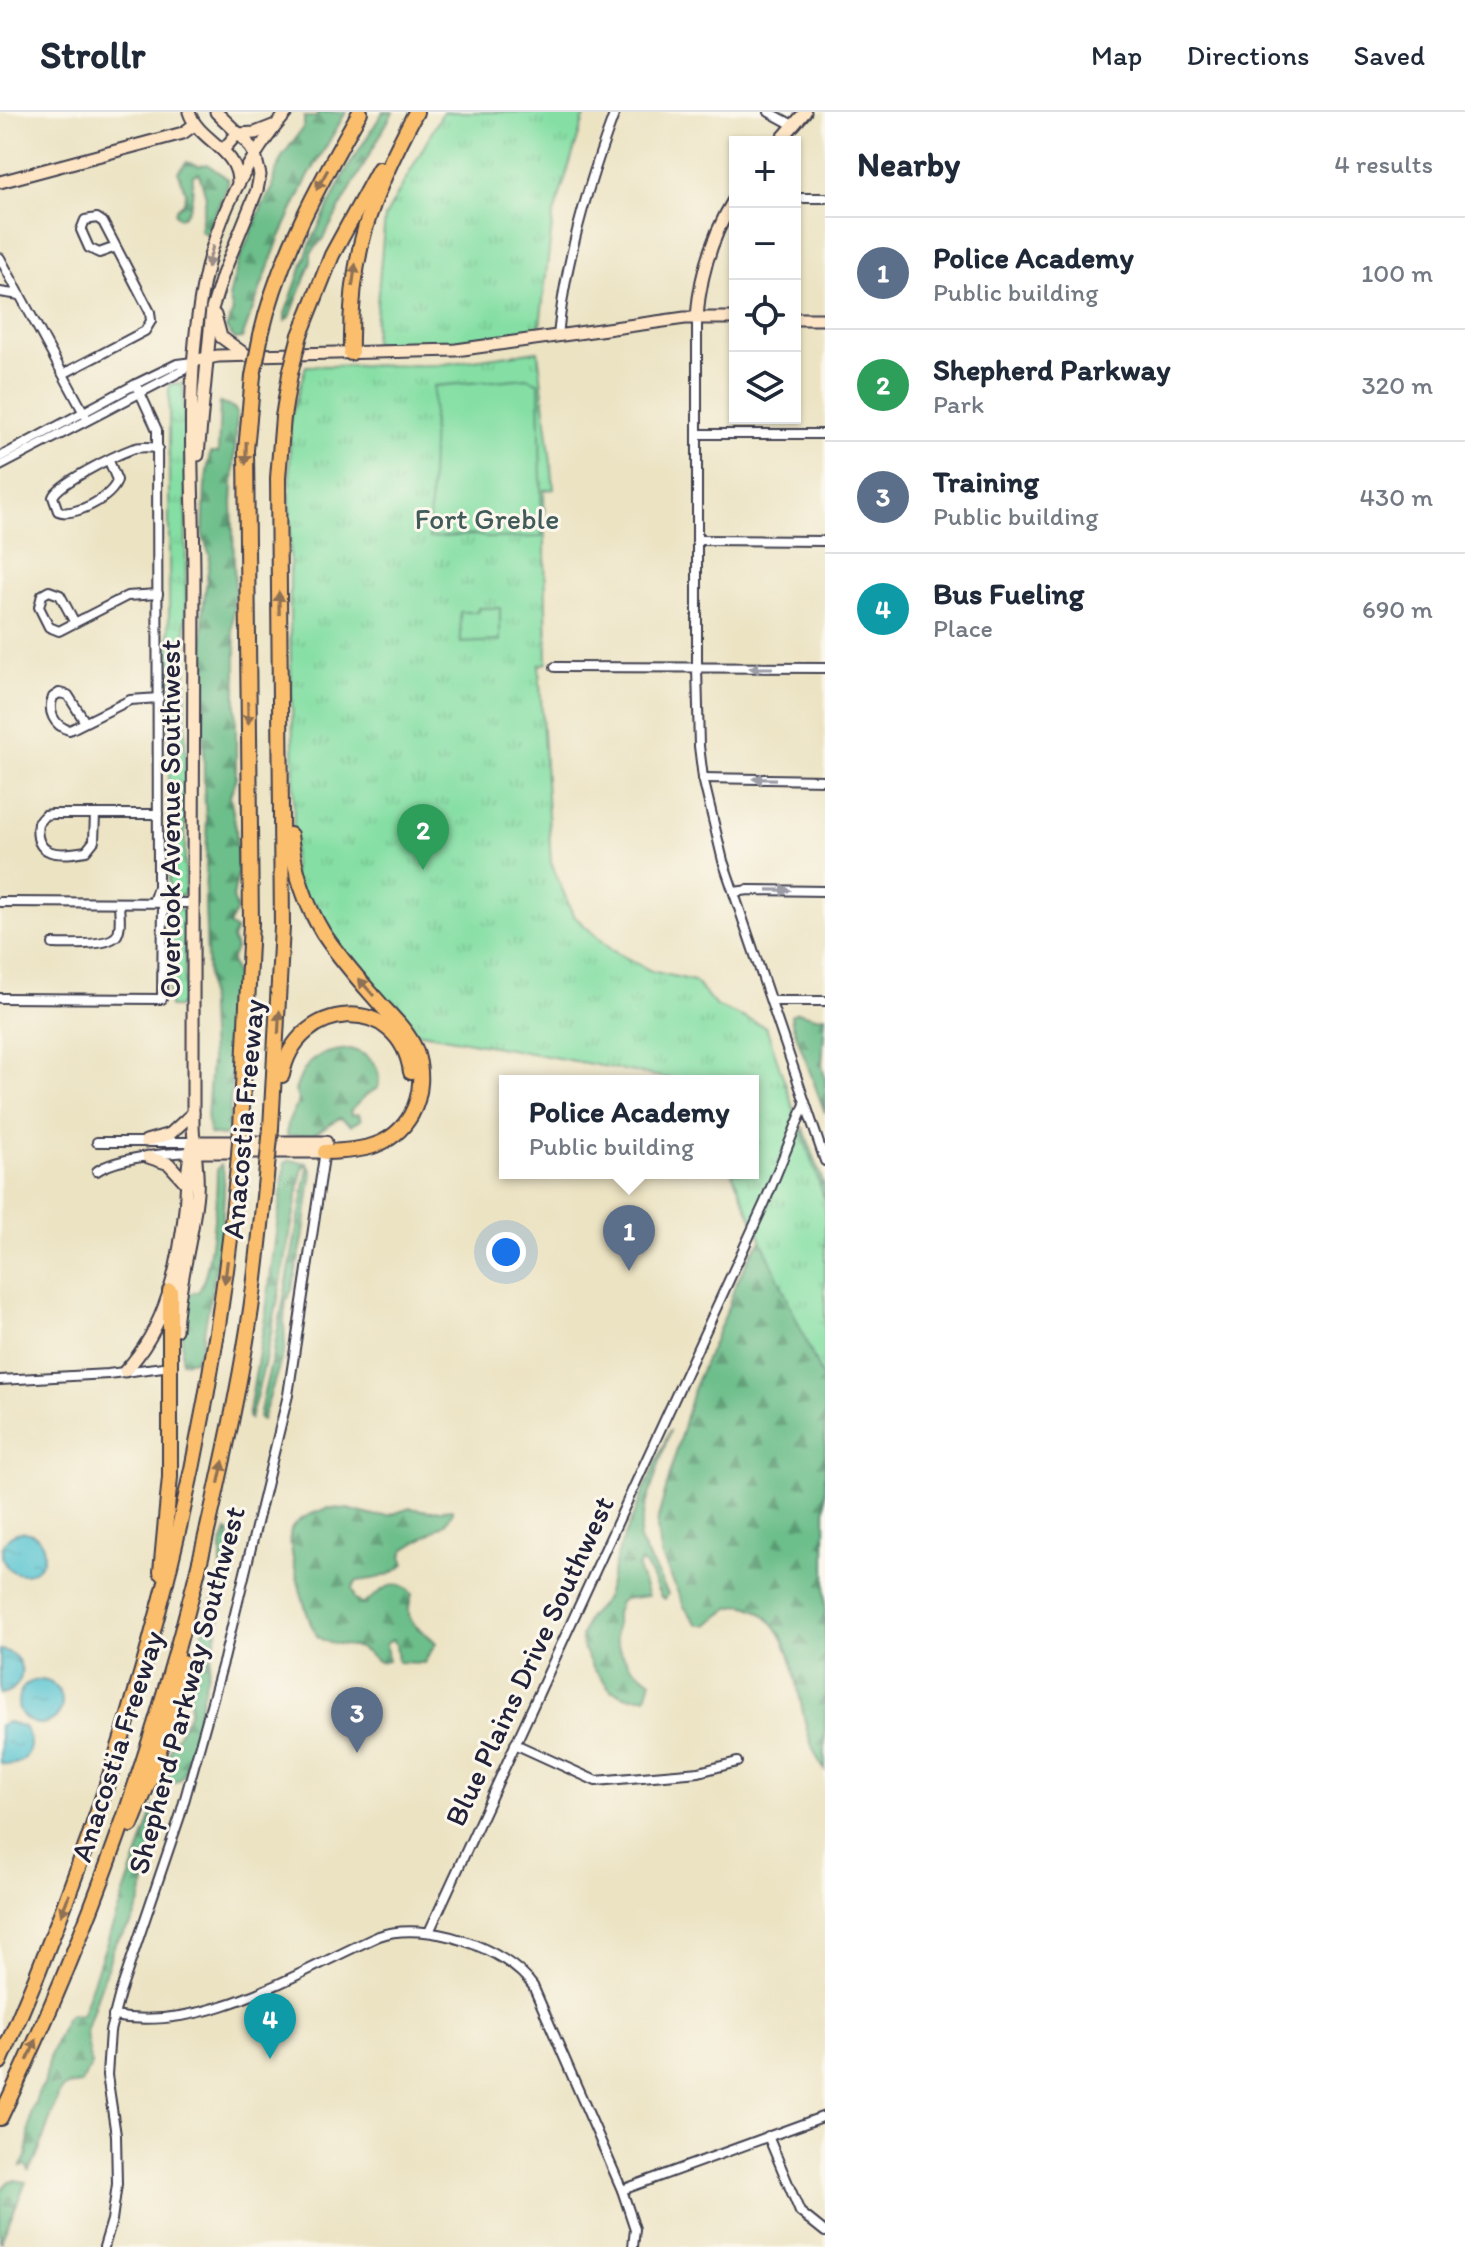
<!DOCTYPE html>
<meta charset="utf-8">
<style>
body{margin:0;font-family:Itim,sans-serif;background:#f2f2f3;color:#1f2937}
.controls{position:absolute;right:24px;top:24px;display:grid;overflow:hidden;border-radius:0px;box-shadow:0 2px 6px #0004}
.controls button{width:72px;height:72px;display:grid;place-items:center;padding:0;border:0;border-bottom:2px solid #e0e1e3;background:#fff;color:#1f2937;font:40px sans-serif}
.you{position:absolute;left:506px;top:1140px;width:28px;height:28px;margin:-20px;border:6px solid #fff;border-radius:50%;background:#1a73e8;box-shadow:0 0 0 12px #1a73e833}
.badge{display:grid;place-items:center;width:52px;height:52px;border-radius:50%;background:#b5179e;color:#fff;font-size:26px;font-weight:700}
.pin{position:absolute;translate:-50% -66px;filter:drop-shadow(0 2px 4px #0008)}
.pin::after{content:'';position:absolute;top:42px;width:28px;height:24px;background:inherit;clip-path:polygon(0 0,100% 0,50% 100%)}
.popup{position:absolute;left:499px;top:963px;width:260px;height:104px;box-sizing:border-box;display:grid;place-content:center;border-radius:0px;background:#fff;filter:drop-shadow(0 2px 6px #0005);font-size:26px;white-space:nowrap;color:#747a83}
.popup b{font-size:30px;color:#1f2937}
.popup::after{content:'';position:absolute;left:50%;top:100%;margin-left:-16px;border:16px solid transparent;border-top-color:#fff}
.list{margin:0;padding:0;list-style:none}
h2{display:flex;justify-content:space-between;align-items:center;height:104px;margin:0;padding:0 32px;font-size:34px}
h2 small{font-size:26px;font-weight:400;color:#747a83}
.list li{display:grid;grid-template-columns:52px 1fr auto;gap:24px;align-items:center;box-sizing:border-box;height:112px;padding:0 32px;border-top:2px solid #e0e1e3}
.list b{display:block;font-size:30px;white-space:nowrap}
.list p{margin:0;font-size:26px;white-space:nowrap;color:#747a83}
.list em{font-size:26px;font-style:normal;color:#747a83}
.icon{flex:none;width:44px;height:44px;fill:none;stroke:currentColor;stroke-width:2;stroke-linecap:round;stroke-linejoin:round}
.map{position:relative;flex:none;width:825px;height:2135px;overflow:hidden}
header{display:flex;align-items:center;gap:48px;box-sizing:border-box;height:112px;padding:0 40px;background:#fff;border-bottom:2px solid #e0e1e3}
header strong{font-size:38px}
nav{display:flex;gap:44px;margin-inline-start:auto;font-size:28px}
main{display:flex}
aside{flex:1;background:#fff}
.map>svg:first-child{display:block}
.forest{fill:url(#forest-firs);stroke:#477062;stroke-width:2}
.park{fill:url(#park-tufts);stroke:#548070;stroke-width:2}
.pitch{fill:#85dfa4;stroke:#548070;stroke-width:2}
.water{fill:url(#water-ripples);stroke:#3e7486;stroke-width:2}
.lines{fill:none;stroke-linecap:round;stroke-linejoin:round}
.street-casing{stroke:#403f4f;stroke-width:12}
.secondary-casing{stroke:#403f4f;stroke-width:15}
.highway-casing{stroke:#403f4f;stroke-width:18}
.street{stroke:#fff;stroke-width:8}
.secondary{stroke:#fde5c5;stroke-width:11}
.highway{stroke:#fabe6d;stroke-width:14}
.highway-bridge-casing{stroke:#403f4f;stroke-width:18;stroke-linecap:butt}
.highway-bridge{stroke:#fabe6d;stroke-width:14}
.oneway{fill:#8e7054}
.oneway2{fill:#9a8d87}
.oneway3{fill:#9c9ca7}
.labels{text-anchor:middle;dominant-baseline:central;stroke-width:6;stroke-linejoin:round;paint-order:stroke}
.park-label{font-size:30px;fill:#405b5a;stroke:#fbf7ec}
.street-label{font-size:30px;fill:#22223b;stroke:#fbf7ec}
</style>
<header>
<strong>Strollr</strong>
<nav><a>Map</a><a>Directions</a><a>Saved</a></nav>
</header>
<main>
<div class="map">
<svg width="825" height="2135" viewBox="0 0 825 2135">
<defs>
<pattern id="forest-firs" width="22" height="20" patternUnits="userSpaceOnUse" patternTransform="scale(2)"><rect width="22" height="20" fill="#6cbe8a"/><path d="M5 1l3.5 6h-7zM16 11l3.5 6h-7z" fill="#589a72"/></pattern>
<pattern id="park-tufts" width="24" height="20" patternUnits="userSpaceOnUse" patternTransform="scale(2)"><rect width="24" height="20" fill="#85dfa4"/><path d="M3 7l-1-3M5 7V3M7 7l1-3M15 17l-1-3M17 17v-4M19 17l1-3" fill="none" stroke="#73bf8e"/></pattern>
<pattern id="water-ripples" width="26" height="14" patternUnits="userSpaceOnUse" patternTransform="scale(2)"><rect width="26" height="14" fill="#59c5d1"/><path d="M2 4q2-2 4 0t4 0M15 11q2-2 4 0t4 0" fill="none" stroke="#4da9b4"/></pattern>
</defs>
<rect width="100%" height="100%" fill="#fbf7ec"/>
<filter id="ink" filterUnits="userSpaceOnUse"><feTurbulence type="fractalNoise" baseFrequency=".0125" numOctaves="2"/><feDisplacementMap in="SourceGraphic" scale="16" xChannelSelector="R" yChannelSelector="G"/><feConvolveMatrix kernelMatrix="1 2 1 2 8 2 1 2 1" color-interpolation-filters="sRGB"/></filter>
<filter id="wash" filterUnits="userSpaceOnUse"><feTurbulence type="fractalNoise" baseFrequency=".006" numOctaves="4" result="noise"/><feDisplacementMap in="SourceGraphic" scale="32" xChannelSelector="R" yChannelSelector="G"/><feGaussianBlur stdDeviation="1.8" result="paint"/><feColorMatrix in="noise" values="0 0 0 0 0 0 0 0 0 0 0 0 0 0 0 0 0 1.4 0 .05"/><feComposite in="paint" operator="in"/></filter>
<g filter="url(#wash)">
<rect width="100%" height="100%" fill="#ece3c3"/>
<!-- forest -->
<g class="forest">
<polygon points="317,0 346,0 306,69 279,127 242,226 235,227 226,216 233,200 229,185 238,151 262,94 273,76 274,64 282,45 304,14 304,5 317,5"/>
<polygon points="383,0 393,0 324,125 311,141 311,150 290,205 285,209 285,202 310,133 344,62"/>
<path d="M187 50 199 54 207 52 228 67V72L206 122 200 118 206 85 199 61 193 63C192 78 195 98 180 106L175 102 176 97 184 90 186 80 178 60Z"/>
<polygon points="220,291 234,296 237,301 232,391 235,476 232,518 236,535 236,665 230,684 236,716 238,759 233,786 237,798 229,813 236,818 232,826 236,836 231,849 236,863 236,921 230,932 233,953 228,1021 223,1024 210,1022 207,1007 211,949 205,791 207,721 204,677 203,497 210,444 203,424 205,374 210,341 218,341"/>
<polygon points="797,900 816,905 825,904 822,953 825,967 825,1001 792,911 791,903"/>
<path d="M350 937C369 942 383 955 378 976L367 982 350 999 351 1003 359 1002 361 1008 351 1013 340 1006 312 1023 287 1024 288 1010 299 989 295 979C305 947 317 940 350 937Z"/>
<path d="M804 1017 825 1076V1658C789 1613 810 1511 743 1493L730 1496 707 1513H698L685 1496 662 1445 657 1416 658 1406 694 1275 725 1204 735 1174 752 1140 763 1126Z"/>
<path d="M289 1048 307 1051 312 1059 303 1127 292 1178 286 1189 284 1208 285 1235 262 1308 259 1306C263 1281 270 1258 275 1233 286 1174 298 1114 308 1055L305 1053 303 1054C286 1139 274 1224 250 1307L248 1305 266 1199 285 1051Z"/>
<path d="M221 1052C233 1073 207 1205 201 1236L195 1248 182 1250V1217L187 1183 199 1179C211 1160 217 1083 217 1058Z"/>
<polygon points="670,1318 644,1399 639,1428 668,1482 665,1487 661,1485 646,1453 641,1450 638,1456 648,1484 624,1487 620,1490 616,1501 616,1527 620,1539 631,1554 651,1569 646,1585 627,1585 611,1578 593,1556 583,1537 581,1525 588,1506 605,1488 619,1437"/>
<path d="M328 1396 347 1397 374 1404 390 1403 410 1396 429 1399 452 1397V1401L445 1412 404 1438 402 1444 405 1452C390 1465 376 1467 357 1469L352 1476 355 1487 362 1493C379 1482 394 1460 412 1482 401 1516 420 1513 436 1531L424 1551 398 1550 396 1532 392 1528 386 1532 388 1548 380 1550C372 1546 367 1540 359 1536 346 1531 330 1535 318 1525 308 1515 286 1431 291 1418 296 1406 316 1400 328 1396Z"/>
<path d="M227 1419 229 1421 232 1453 186 1657C182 1669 178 1671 165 1671 168 1659 167 1641 172 1632 187 1604 194 1605 189 1571L208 1499 217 1480 221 1463V1435Z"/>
<polygon points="158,1693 164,1698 140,1791 132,1811 115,1831 94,1895 86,1920 91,1954 81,1972 67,1974 60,1979 36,2047 29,2058 26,2053 21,2054 27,2043 31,2002 39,1979 44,1972 50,1944 66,1905 72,1902 81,1903 84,1895 155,1694"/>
<polygon points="15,2068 26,2070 0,2131 0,2079 9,2069"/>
</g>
<!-- park -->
<g class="park">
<polygon points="443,0 586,0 553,105 539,222 491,230 373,234 385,105"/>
<polygon points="538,239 554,377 544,378 547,551 539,553 551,751 573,803 611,838 651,859 694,869 716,894 766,915 825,1089 825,1272 732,1061 753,1061 753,969 683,969 400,917 303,803 293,765 294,669 290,516 290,308 306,254 438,253"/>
<polygon points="183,271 186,384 185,778 182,784 169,783 169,272"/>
<polygon points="173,797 181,797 185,803 185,887 178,895 169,895 169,801"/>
</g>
<!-- pitch -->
<g class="pitch">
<polygon points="528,266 539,271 542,425 489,426 475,423 429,426 434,274"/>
<polygon points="478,496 500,496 500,529 461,531 460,500 478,500"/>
</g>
<!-- water -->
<g class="water">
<circle cx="23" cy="1441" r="21"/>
<path d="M0 1538C29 1542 28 1578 0 1582Z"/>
<circle cx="40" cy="1590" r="22"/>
<path d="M8 1610 24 1615C39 1635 24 1659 0 1651V1613Z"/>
</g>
</g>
<g filter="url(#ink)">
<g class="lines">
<defs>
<g id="street">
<polyline points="769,0 793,13"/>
<polyline points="795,86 825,86"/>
<polyline points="0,146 85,303"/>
<polyline points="0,180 20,183"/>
<polyline points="697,205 697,556 699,634 703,666 723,749 825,1049"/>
<path d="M558 224C565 148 588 72 615 0"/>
<polyline points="63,262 145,219 151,209 150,200 103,110 97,106 85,108 81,118 89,136 99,141 116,135"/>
<polyline points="136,272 157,318 158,775 153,790"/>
<polyline points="697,322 825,322"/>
<polyline points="0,345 136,272 177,252 193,250"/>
<path d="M109 349 117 368C114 385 73 406 58 399L53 385C58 371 116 343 132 337 140 334 149 335 158 336"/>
<polyline points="0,354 180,260 193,249"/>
<polyline points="697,428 825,429"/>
<polyline points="75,511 60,483 49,479 42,483 39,495 49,515 59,519 127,484 158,482"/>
<polyline points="555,555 825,556"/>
<path d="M85 610 68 583 59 581 53 585C47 599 54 614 69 618L72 617 130 588 159 586"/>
<polyline points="703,666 825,668"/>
<path d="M95 702 94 729 86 739C59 744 33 745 38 711L45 703 52 702H158"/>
<polyline points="734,780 749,778 825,779"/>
<polyline points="0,790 193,791"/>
<path d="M53 832C67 832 109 835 117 823 122 814 119 800 119 791"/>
<polyline points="0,886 162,887 163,791"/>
<polyline points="771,889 825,889"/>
<polyline points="97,1030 193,1030"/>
<path d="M97 1059C116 1046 166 1041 190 1040"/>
<polyline points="0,1268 108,1262 171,1254"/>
<polyline points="515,1632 596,1669 699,1660 737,1650"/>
<polyline points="429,1820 765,1090 805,992"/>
<path d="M113 1904C206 1921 297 1860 379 1824 424 1808 506 1835 533 1874L622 2078 635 2117 633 2135"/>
<polyline points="768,2024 800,2100 825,2120"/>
<polyline points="622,2078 825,2004"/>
<polyline points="104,2135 112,2108 117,2072 116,2023 107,1963 110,1919 120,1881 180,1704 224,1547 288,1283 325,1038"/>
</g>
<g id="secondary">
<path d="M189 0C199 30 239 36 238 72"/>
<polyline points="779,30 805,0"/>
<polyline points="223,38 237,22 255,21 273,14"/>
<polyline points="0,70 183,21 194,13"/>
<polyline points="215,203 221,225 246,243"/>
<path d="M697 205C700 162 713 122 735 86"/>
<polyline points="795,207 825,207"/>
<polyline points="193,249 218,244 456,238 685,206 735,206"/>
<polyline points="198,343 212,197 223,162 257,78 260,63 255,43 247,30 216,0"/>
<polyline points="146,1029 170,1022 193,1001"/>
<polyline points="193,1030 326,1030"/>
<polyline points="191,1040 325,1040"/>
<polyline points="148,1045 169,1052 187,1072"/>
<path d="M176 1218C178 1171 193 1127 197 1080 199 1057 193 1035 193 1011 193 830 193 648 194 467 194 365 183 261 206 160 219 101 248 46 287 0"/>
<path d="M125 1259C166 1216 179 1154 185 1097 187 1076 186 1055 192 1034"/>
</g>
<g id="highway">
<path d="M261 223C280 142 319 72 360 0"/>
<polyline points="300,223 332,143 379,57"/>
<path d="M351 241C349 141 370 86 416 0"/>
<path d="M290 723C294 757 305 791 323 821 340 847 361 870 381 893 393 906 408 920 415 937 423 958 422 983 411 1003 392 1036 360 1039 325 1040"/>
<path d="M282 963C296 887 400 881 411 960"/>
<polyline points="241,1016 251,811 246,338 253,264"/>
<polyline points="271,1016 282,815 278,366 283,305 290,262"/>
<polyline points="161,1460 170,1365 170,1179"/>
<polyline points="131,1713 151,1664 172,1597 182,1550"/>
<path d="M0 1950C126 1665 208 1365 238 1055"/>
<path d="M0 2006C98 1803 172 1587 219 1366 233 1303 246 1239 254 1175 259 1135 263 1095 267 1055"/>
</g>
</defs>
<!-- street casing -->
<use href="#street" class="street-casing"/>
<!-- secondary casing -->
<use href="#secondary" class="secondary-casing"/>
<!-- highway casing -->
<use href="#highway" class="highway-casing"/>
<!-- street -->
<use href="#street" class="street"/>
<!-- secondary -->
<use href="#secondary" class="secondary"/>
<!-- highway -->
<use href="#highway" class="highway"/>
<defs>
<g id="highway-bridge">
<polyline points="290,262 300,223"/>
<polyline points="253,264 261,223"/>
<polyline points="238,1055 241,1016"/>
<polyline points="267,1055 271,1016"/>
</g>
</defs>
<!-- highway-bridge casing -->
<use href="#highway-bridge" class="highway-bridge-casing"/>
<!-- highway-bridge -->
<use href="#highway-bridge" class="highway-bridge"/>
</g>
<!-- one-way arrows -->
<defs><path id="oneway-solid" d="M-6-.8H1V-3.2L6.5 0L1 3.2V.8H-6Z" transform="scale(2)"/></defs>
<g class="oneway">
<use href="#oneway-solid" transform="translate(322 68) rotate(119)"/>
<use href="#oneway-solid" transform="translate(354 163) rotate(-82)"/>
<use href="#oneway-solid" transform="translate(246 341) rotate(91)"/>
<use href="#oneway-solid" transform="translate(279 491) rotate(-91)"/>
<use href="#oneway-solid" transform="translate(248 601) rotate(89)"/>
<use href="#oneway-solid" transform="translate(366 875) rotate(-131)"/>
<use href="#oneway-solid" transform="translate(279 910) rotate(-87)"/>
<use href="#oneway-solid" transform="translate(226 1160) rotate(97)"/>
<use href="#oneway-solid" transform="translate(221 1360) rotate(-78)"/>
<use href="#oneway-solid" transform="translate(65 1793) rotate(111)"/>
<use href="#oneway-solid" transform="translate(32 1938) rotate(-66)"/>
</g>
<use class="oneway2" href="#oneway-solid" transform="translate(210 145) rotate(105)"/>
<g class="oneway3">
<use href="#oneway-solid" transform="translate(761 556) rotate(180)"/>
<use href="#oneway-solid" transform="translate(764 667) rotate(-179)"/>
<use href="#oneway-solid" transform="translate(779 778) rotate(1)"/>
</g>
</g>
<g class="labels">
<!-- park labels -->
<g class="park-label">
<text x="487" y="406">Fort Greble</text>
</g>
<!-- street labels -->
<g class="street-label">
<text transform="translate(169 707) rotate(-90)">Overlook Avenue Southwest</text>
<text transform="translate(243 1007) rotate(-85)">Anacostia Freeway</text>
<text transform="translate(529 1549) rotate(-65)">Blue Plains Drive Southwest</text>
<text transform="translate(186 1578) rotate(-75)">Shepherd Parkway Southwest</text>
<text transform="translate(117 1634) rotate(-72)">Anacostia Freeway</text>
</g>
</g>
</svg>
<div class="controls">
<button>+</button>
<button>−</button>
<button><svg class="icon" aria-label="locate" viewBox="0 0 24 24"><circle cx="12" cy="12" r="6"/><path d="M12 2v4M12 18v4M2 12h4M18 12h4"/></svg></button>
<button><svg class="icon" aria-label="layers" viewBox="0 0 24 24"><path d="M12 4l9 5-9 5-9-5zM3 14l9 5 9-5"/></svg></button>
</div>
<div class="you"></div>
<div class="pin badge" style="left:629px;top:1159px;background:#5c6f8a">1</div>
<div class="popup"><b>Police Academy</b>Public building</div>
<div class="pin badge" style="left:423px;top:758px;background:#2e9e5b">2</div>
<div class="pin badge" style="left:357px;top:1641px;background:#5c6f8a">3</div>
<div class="pin badge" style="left:270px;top:1947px;background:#0f9aa8">4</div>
</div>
<aside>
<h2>Nearby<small>4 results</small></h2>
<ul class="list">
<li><span class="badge" style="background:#5c6f8a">1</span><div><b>Police Academy</b><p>Public building</p></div><em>100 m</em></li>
<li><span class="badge" style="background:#2e9e5b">2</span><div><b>Shepherd Parkway</b><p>Park</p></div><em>320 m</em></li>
<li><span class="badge" style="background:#5c6f8a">3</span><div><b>Training</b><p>Public building</p></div><em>430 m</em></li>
<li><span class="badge" style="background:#0f9aa8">4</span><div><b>Bus Fueling</b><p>Place</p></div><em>690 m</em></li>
</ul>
</aside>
</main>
